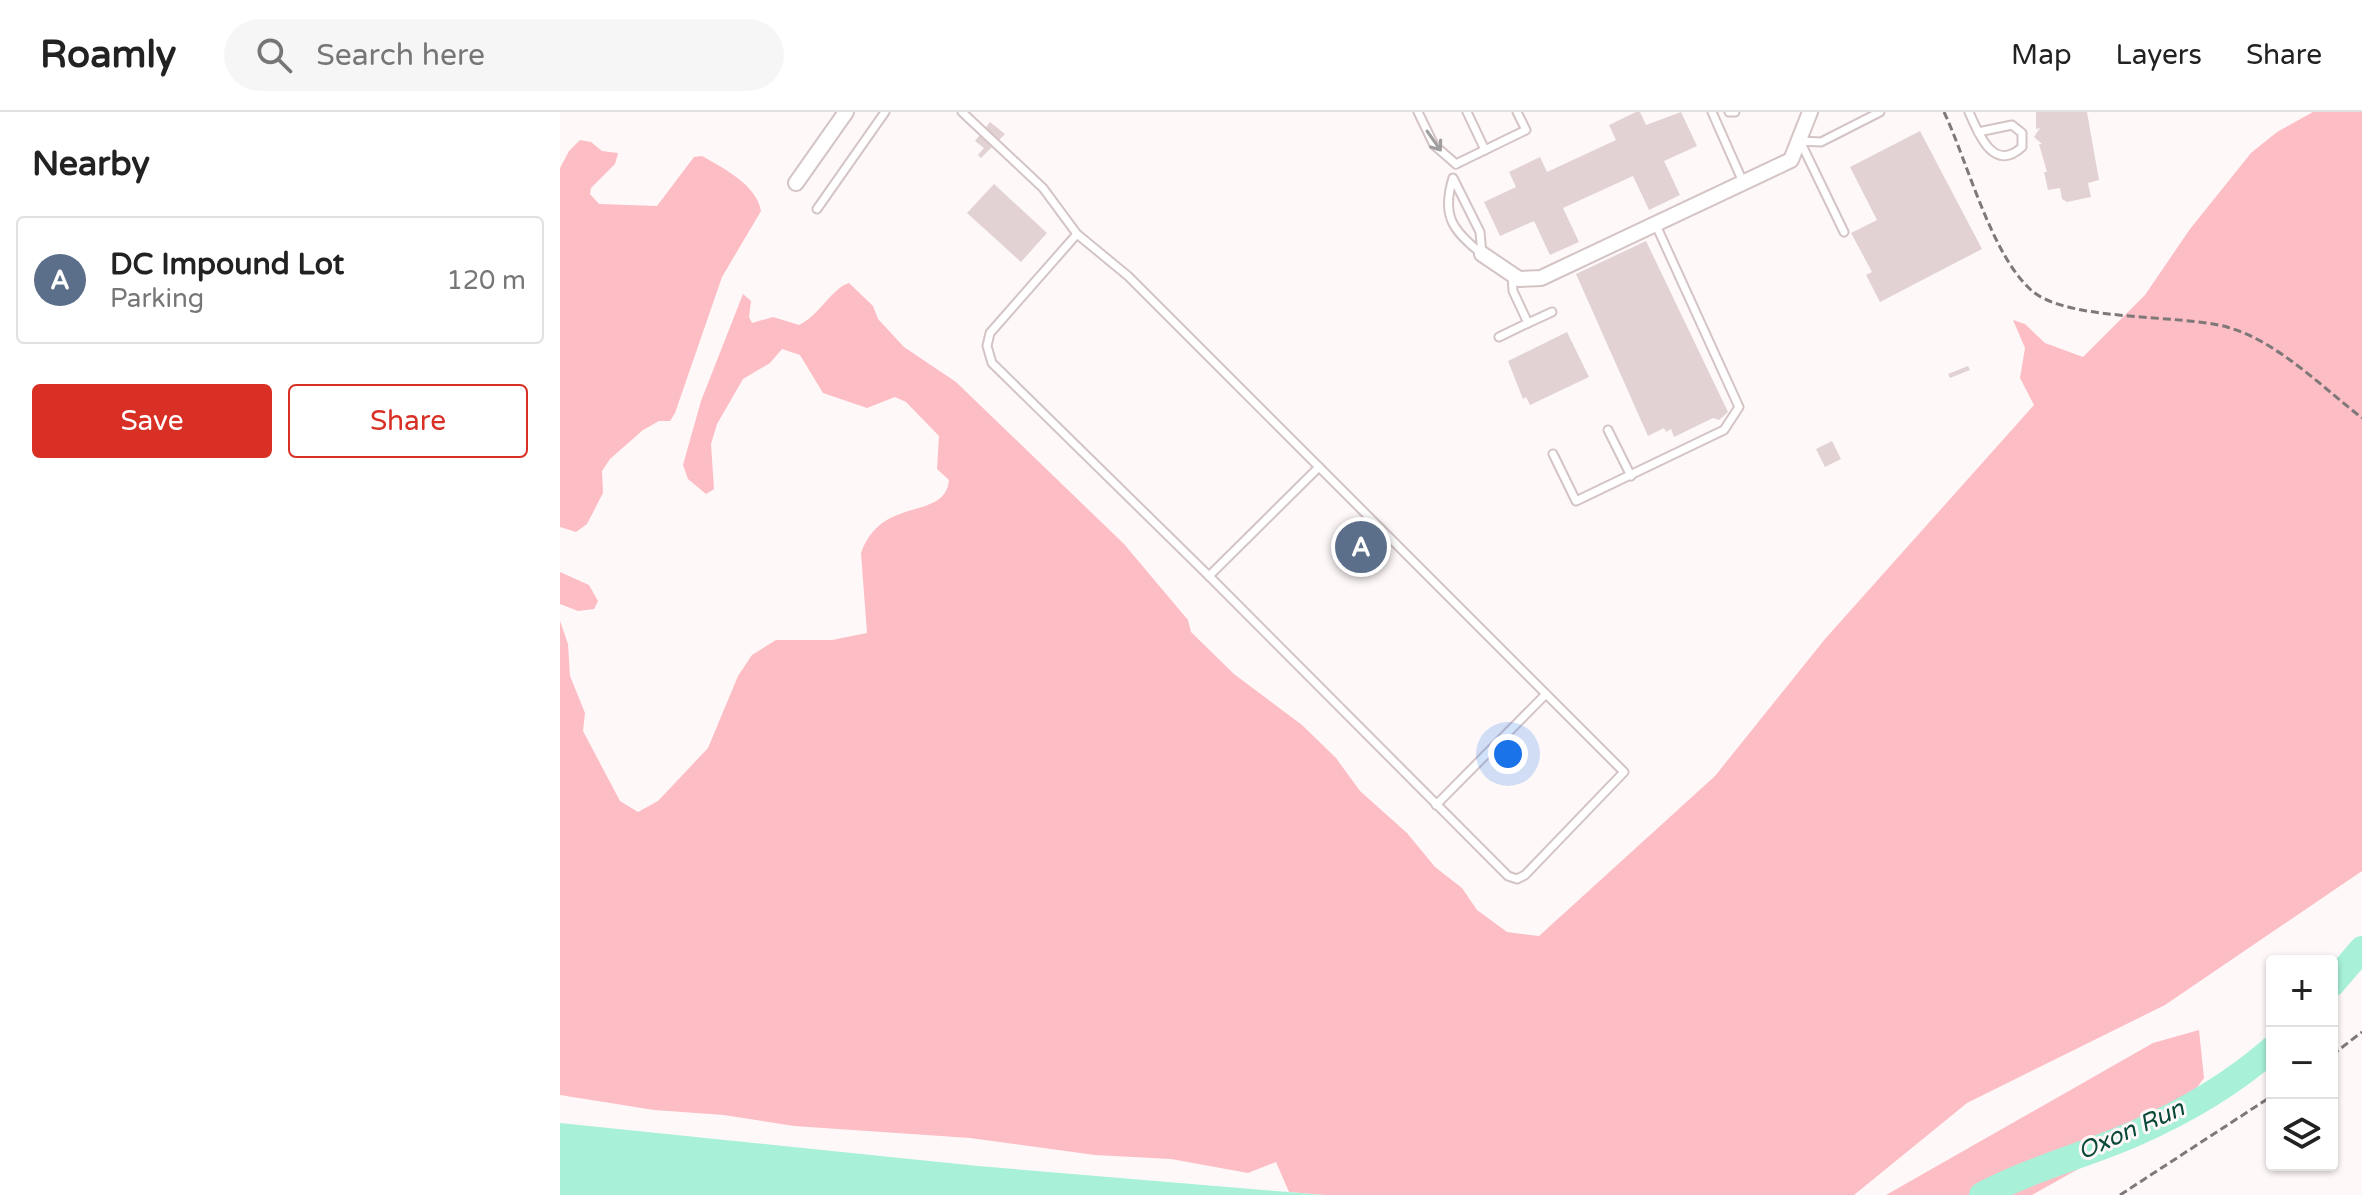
<!DOCTYPE html>
<meta charset="utf-8">
<style>
body{margin:0;font-family:"Varela Round",sans-serif;background:#f6f6f6;color:#222}
.controls{position:absolute;right:24px;bottom:24px;display:grid;overflow:hidden;border-radius:8px;box-shadow:0 2px 6px #0004}
.controls button{width:72px;height:72px;display:grid;place-items:center;padding:0;border:0;border-bottom:2px solid #e0e0e0;background:#fff;color:#222;font:40px sans-serif}
.you{position:absolute;left:948px;top:642px;width:28px;height:28px;margin:-20px;border:6px solid #fff;border-radius:50%;background:#1a73e8;box-shadow:0 0 0 12px #1a73e833}
.badge{display:grid;place-items:center;width:52px;height:52px;border-radius:50%;background:#d93025;color:#fff;font-size:26px;font-weight:700}
.pin{position:absolute;translate:-50% -50%;border:4px solid #fff;box-shadow:0 2px 8px #0006}
.list{margin:0;padding:0;list-style:none}
h2{display:flex;justify-content:space-between;align-items:center;height:104px;margin:0;padding:0 32px;font-size:34px}
h2 small{font-size:26px;font-weight:400;color:#767676}
.list li{display:grid;grid-template-columns:52px 1fr auto;gap:24px;align-items:center;box-sizing:border-box;height:128px;margin:0 16px 16px;padding:0 16px;border:2px solid #e0e0e0;border-radius:8px}
.list b{display:block;font-size:30px;white-space:nowrap}
.list p{margin:0;font-size:26px;white-space:nowrap;color:#767676}
.list em{font-size:26px;font-style:normal;color:#767676}
.actions{display:flex;gap:16px;padding:24px 32px}
.actions a{flex:1;padding:18px 0;border:2px solid #d93025;border-radius:8px;text-align:center;font-size:28px;color:#d93025}
.actions .main{background:#d93025;color:#fff}
.icon{flex:none;width:44px;height:44px;fill:none;stroke:currentColor;stroke-width:2;stroke-linecap:round;stroke-linejoin:round}
.map{position:relative;flex:none;width:1802px;height:1083px;overflow:hidden}
header{display:flex;align-items:center;gap:48px;box-sizing:border-box;height:112px;padding:0 40px;background:#fff;border-bottom:2px solid #e0e0e0}
header strong{font-size:38px}
nav{display:flex;gap:44px;margin-inline-start:auto;font-size:28px}
.search{width:560px;height:72px;background:#f6f6f6;display:flex;align-items:center;gap:20px;box-sizing:border-box;padding:0 28px;border-radius:44px;color:#767676;font-size:30px}
main{display:flex}
aside{flex:1;background:#fff}
.map>svg:first-child{display:block}
.green{fill:#fdbdc5}
.water{fill:#a8f1d8}
.lines{fill:none;stroke-linecap:round;stroke-linejoin:round}
.river{stroke:#a8f1d8;stroke-width:26}
.building{fill:#e2d2d4}
.service-casing{stroke:#d4c4c5;stroke-width:11}
.minor-casing{stroke:#d4c4c5;stroke-width:18}
.path{stroke:#7e7879;stroke-width:3;stroke-dasharray:8 4;stroke-linecap:butt}
.service{stroke:#fff;stroke-width:7}
.minor{stroke:#fff;stroke-width:14}
.oneway{stroke:#9f9d9d}
.labels{text-anchor:middle;dominant-baseline:central;stroke-width:6;stroke-linejoin:round;paint-order:stroke}
.water-label{font-size:24px;font-style:italic;fill:#084838;stroke:#fff8f9}
</style>
<header>
<strong>Roamly</strong>
<div class="search"><svg class="icon" aria-label="search" viewBox="0 0 24 24"><circle cx="10" cy="10" r="6"/><path d="M15 15l6 6"/></svg>Search here</div>
<nav><a>Map</a><a>Layers</a><a>Share</a></nav>
</header>
<main>
<aside>
<h2>Nearby<small></small></h2>
<ul class="list">
<li><span class="badge" style="background:#5c6f8a">A</span><div><b>DC Impound Lot</b><p>Parking</p></div><em>120 m</em></li>
</ul>
<div class="actions"><a class="main">Save</a><a>Share</a></div>
</aside>
<div class="map">
<svg width="1802" height="1083" viewBox="0 0 1802 1083">
<rect width="100%" height="100%" fill="#fff8f9"/>
<!-- green -->
<g class="green">
<path d="M1753 0H1802V759L1605 893 1407 991 1294 1083H764L729 1080 716 1050 688 1061 611 1047 535 1043 410 1026 234 1014 164 1003 94 998 0 983V509L8 532 10 564 25 601 23 619 60 689 78 700 98 689 148 636 178 564 192 543 216 528H272L307 521 301 441C322 382 385 410 389 368L377 357 379 324 346 290 335 285 307 296 263 281 240 243 222 237 210 251 183 267 157 312 151 332 154 377 146 382 128 367 123 353 141 289 183 182 191 189 189 205 192 211 213 205 239 213C259 204 272 176 289 171L313 194 318 207 344 235 396 270 564 432 628 508 631 520 674 562 742 613 776 646 800 679 847 721 875 755 902 776 917 798 947 820 979 824 1155 664 1265 527 1474 293 1460 266 1465 236 1453 208 1465 212 1485 231 1523 245 1585 183 1630 117 1691 41 1717 20Z"/>
<path d="M20 28 31 30 42 39 58 41 55 52 31 76 30 82 39 92 97 94 134 45 142 44C163 56 197 73 201 99L162 165 115 301 110 309H99L83 318 50 347 42 359 43 381 27 412 16 420 0 415V56L9 39Z"/>
<polygon points="0,460 29,473 38,489 34,497 18,499 0,492"/>
<polygon points="1639,918 1644,966 1618,1001 1472,1083 1326,1083 1593,931"/>
</g>
<!-- water -->
<polygon class="water" points="0,1011 418,1054 764,1083 0,1083"/>
<g class="lines">
<!-- river -->
<g class="river">
<polyline points="1772,872 1802,837"/>
<path d="M1422 1083C1471 1057 1526 1043 1576 1021 1624 1000 1673 971 1712 937"/>
</g>
</g>
<!-- building -->
<g class="building">
<polygon points="1076,0 1080,0 1086,13 1121,0 1137,34 1104,49 1120,83 1089,98 1073,64 1003,96 1019,130 990,143 974,109 940,124 924,90 956,75 949,60 980,45 987,60 1056,28 1049,13"/>
<polygon points="1476,0 1527,0 1539,68 1528,71 1531,85 1507,90 1502,87 1500,76 1488,78 1484,60 1487,60 1479,32 1482,32 1474,25 1480,16 1476,17"/>
<polygon points="430,10 445,22 421,46 418,43 424,36 415,29"/>
<polygon points="1360,19 1422,137 1320,190 1306,163 1312,160 1291,121 1317,108 1290,55"/>
<polygon points="434,72 487,121 461,150 407,101"/>
<polygon points="1086,129 1168,300 1159,308 1153,306 1114,325 1111,317 1106,320 1104,316 1088,324 1016,162"/>
<polygon points="1007,220 1029,265 970,293 966,285 963,287 948,249"/>
<polygon points="1408,254 1410,258 1390,266 1388,262"/>
<polygon points="1272,329 1281,347 1265,355 1256,337"/>
</g>
<g class="lines">
<defs>
<g id="service">
<polyline points="402,0 483,76 517,122 430,221 427,234 432,251 649,464 759,355 568,164 517,122"/>
<polyline points="858,0 874,33 896,52"/>
<polyline points="907,0 925,38"/>
<polyline points="1152,0 1183,70"/>
<polyline points="1169,0 1175,0"/>
<path d="M1409 0C1419 23 1434 61 1462 35V21L1452 13 1418 20"/>
<polyline points="896,52 966,18 957,0"/>
<path d="M893 66 920 120 922 142C893 119 881 104 893 66Z"/>
<polyline points="257,97 325,0"/>
<polyline points="1284,120 1240,29 1261,30 1320,0"/>
<polyline points="968,211 992,200"/>
<polyline points="939,225 968,211 953,179 952,164"/>
<polyline points="1048,318 1071,364"/>
<polyline points="993,342 1016,389 1164,318 1179,295 1095,111"/>
<polyline points="649,464 948,764 957,767 965,763 1064,660 759,355"/>
<polyline points="876,693 986,582"/>
</g>
<g id="minor">
<polyline points="236,71 286,0"/>
<polyline points="922,142 959,167 981,166 1231,48 1250,0"/>
</g>
</defs>
<!-- service casing -->
<use href="#service" class="service-casing"/>
<!-- minor casing -->
<use href="#minor" class="minor-casing"/>
<!-- path -->
<g class="path">
<path d="M1384 0C1408 51 1431 142 1471 178 1506 210 1621 202 1667 215 1717 229 1762 275 1802 306"/>
<polyline points="1772,943 1802,920"/>
<polyline points="1560,1083 1712,984"/>
</g>
<!-- service -->
<use href="#service" class="service"/>
<!-- minor -->
<use href="#minor" class="minor"/>
</g>
<!-- one-way arrows -->
<defs><path id="oneway-shaft" d="M-6 0H5M1.5-3L5.5 0L1.5 3" fill="none" stroke-width="1.6" stroke-linecap="round" stroke-linejoin="round" transform="scale(2)"/></defs>
<use class="oneway" href="#oneway-shaft" transform="translate(874 29) rotate(55)"/>
<g class="labels">
<!-- water labels -->
<g class="water-label">
<text transform="translate(1571 1018) rotate(-24)">Oxon Run</text>
</g>
</g>
</svg>
<div class="controls">
<button>+</button>
<button>−</button>
<button><svg class="icon" aria-label="layers" viewBox="0 0 24 24"><path d="M12 4l9 5-9 5-9-5zM3 14l9 5 9-5"/></svg></button>
</div>
<div class="you"></div>
<div class="pin badge" style="left:801px;top:435px;background:#5c6f8a">A</div>
</div>
</main>
